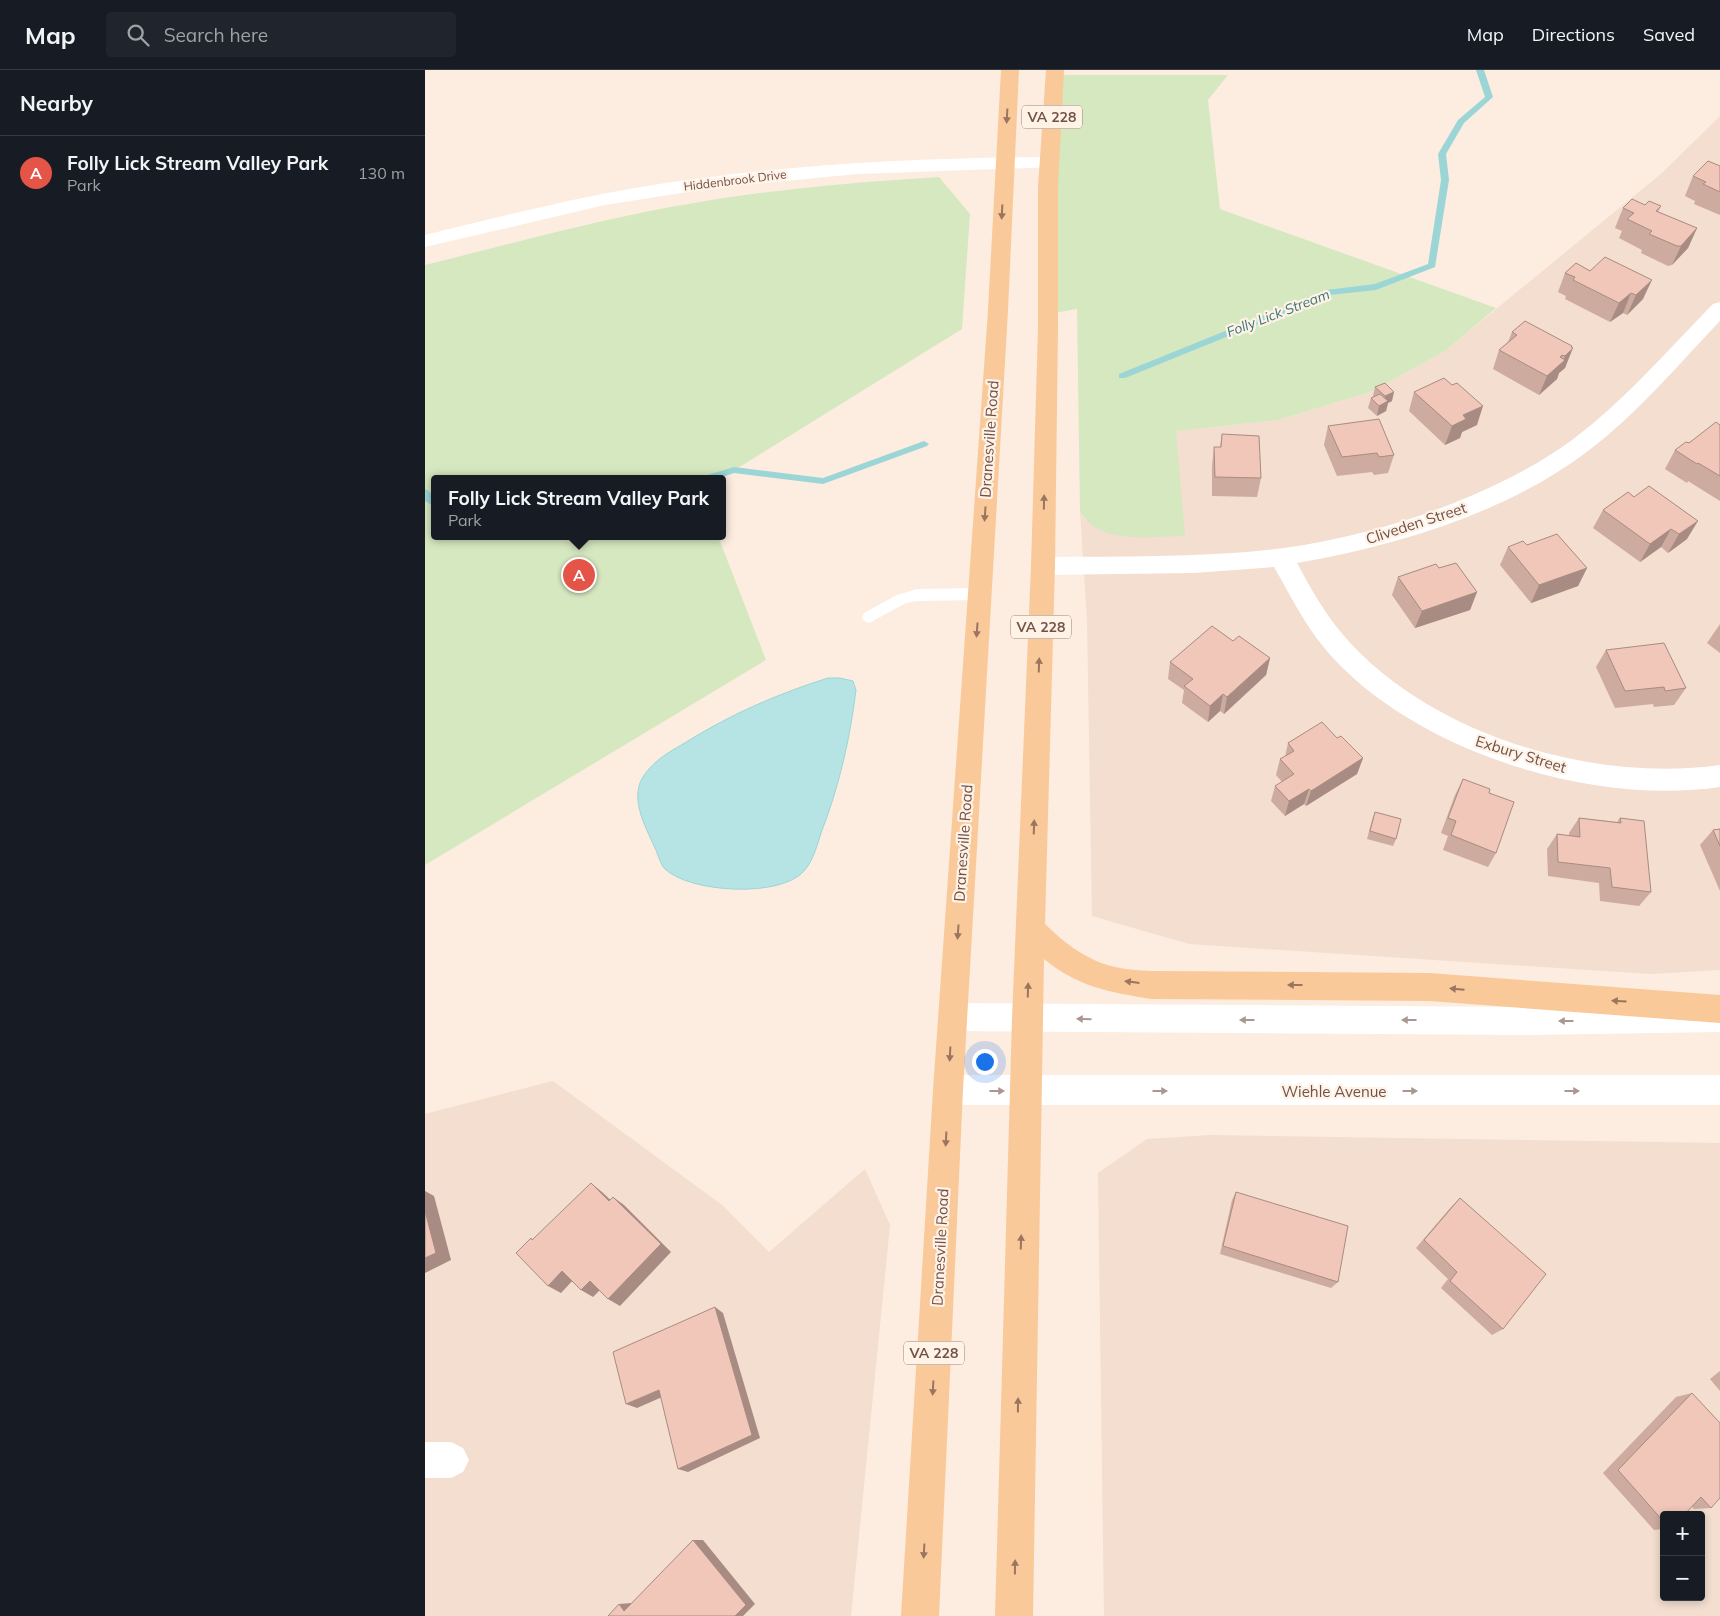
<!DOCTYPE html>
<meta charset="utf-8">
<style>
body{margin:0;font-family:Mulish,sans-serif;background:#20242c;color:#f1f3f6}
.controls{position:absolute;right:15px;bottom:15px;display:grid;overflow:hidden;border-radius:5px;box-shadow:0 2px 8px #0003}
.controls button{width:45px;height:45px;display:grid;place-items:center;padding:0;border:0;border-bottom:1px solid #363941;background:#171b24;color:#f1f3f6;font:25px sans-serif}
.you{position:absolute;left:559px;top:991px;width:18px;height:18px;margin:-12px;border:4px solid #fff;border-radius:50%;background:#1a73e8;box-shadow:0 0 0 8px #1a73e833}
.badge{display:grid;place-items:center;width:32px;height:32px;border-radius:50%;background:#e45547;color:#fff;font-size:16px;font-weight:700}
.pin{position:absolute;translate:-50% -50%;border:2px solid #fff;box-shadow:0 1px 5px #0006}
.popup{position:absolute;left:6px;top:405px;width:295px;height:65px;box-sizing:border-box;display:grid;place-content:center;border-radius:5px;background:#171b24;filter:drop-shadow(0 1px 4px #0005);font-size:16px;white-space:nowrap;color:#9ea1a6}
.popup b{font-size:19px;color:#f1f3f6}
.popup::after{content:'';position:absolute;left:50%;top:100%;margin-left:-10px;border:10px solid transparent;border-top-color:#171b24}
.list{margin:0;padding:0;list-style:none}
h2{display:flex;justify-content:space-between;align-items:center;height:65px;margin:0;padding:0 20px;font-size:21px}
h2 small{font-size:16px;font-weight:400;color:#9ea1a6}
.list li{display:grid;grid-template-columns:32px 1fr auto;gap:15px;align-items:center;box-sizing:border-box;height:75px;padding:0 20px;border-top:1px solid #363941}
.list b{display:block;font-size:19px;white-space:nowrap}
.list p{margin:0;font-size:16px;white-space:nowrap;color:#9ea1a6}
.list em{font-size:16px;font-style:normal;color:#9ea1a6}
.icon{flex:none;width:28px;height:28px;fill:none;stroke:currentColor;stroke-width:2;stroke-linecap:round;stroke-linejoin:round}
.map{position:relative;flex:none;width:1295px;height:1546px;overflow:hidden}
header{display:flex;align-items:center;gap:30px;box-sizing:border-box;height:70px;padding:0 25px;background:#171b24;border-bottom:1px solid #363941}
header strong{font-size:24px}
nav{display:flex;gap:28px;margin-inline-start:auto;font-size:18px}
.search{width:350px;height:45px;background:#20242c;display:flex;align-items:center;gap:12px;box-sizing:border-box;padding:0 18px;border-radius:5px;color:#9ea1a6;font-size:19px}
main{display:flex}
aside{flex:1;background:#171b24}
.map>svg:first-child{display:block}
.residential{fill:#f3decf;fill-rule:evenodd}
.green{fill:#d6e8c0}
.water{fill:#b6e4e4;stroke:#9cd5d6}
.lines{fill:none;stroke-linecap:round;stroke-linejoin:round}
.stream{fill:#9cd5d6;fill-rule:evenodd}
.service{fill:#fff;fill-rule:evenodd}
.minor{fill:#fff;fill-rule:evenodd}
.tertiary{fill:#fff;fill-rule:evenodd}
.secondary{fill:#fff;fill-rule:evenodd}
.primary{fill:#fac999;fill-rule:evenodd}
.wall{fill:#ceab9f}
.shaded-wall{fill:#a88b82}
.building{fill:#f0c7b9;stroke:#a88b82}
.oneway{fill:#9b7560}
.oneway2{fill:#aa9791}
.labels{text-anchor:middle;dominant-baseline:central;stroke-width:4.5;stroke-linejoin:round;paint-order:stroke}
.far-street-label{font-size:12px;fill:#725148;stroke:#fff2e6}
.shield{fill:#fff2e6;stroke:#9c8177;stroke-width:1}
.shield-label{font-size:14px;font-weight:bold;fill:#725148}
.far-water-label{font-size:14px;font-style:italic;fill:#3c7678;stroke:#fff2e6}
.street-label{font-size:15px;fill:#725148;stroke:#fff2e6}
</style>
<header>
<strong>Map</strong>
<div class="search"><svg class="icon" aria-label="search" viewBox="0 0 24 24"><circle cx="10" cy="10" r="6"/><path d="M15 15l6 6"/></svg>Search here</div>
<nav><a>Map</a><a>Directions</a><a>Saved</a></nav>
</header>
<main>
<aside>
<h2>Nearby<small></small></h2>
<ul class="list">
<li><span class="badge">A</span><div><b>Folly Lick Stream Valley Park</b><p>Park</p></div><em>130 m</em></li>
</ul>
</aside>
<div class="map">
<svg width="1295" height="1546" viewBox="0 0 1295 1546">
<rect width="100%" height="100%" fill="#fcede0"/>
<!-- residential -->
<g class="residential">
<polygon points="1295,46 1295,900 1226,904 764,874 667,846 662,550 655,441 660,450 706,466 750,361 853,350 945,322 1020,281 1237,103"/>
<polygon points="128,1011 297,1135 344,1182 440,1099 465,1155 426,1546 0,1546 0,1044"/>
<path d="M786 1065 1295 1073V1546H679L673 1103 722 1069ZM1239 1445H1276V1527H1239Z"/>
</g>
<!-- green -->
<g class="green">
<path d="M623 5H803L783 30 795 139 1071 238 1020 281 945 322 853 350 751 361 760 466C726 466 673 476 655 441L652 239 623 244Z"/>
<path d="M514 107 545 144 537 259 295 409H10V466H293L341 590 0 795V195C90 173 178 148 269 133 351 119 432 112 514 107Z"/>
</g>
<!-- water -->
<path class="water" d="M403 608H415L428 611 431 620C425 669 414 717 396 763 392 776 388 791 379 801 356 828 265 823 240 799 235 794 233 784 230 778 220 756 203 726 220 704 230 690 244 682 258 674 304 645 352 624 403 608Z"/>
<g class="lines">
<!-- stream -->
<g class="stream">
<polygon points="1051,0 1059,0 1068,27 1039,53 1021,84 1024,110 1010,197 951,220 905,225 700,308 694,308 694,304 901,220 950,214 1003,194 1016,110 1013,84 1033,50 1060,27"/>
<polygon points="499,371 504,374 502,376 398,414 309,403 291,409 274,409 276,407 309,397 398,408"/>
<path d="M0 419C7 421 10 431 10 437L0 431Z"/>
</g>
<!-- service -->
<polygon class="service" points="554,518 559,520 561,524 559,528 554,530 492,531 481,533 444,553 439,551 437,547 439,543 472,525 492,519"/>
<!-- minor -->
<g class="minor">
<path d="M1295 232V251C1252 296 1212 344 1163 381 1082 443 970 476 872 493 886 519 900 544 919 566 1005 665 1167 713 1295 695V717C1166 736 987 681 901 580 880 555 865 525 849 497L769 503 618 505 610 502 606 496 610 490 618 487C698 486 779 488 859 478 924 469 988 451 1048 425 1082 410 1116 393 1147 370 1199 331 1242 281 1288 234Z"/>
<polygon points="0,1372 26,1372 38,1378 44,1390 38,1402 26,1408 0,1408"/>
</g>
<!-- tertiary -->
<path class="tertiary" d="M625 87 632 89 634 93 632 97 432 104 288 118 180 135 0 177V165C70 148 140 130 210 118 348 95 486 88 625 87Z"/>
<!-- secondary -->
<g class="secondary">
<polygon points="528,933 1103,937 1295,934 1295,962 1103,965 528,961 517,957 513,947 517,937"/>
<polygon points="523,1005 1295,1005 1295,1035 523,1035 512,1030 508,1020 512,1010"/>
</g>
<!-- primary -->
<g class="primary">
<polygon points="576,0 594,0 583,240 538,1020 514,1546 476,1546 508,1020 563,240"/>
<path d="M621 0H639L633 117V257L630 496 620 854C639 873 663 891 690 897 702 900 714 900 726 901L1004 903 1295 925V953L1004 931 726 929C684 922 653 917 619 889L608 1546H570L587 948 606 496 613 257V117Z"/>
</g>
</g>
<!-- wall -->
<g class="wall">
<polygon points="1295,96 1295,145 1269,134 1270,131 1260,126 1268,106"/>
<polygon points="1220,135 1236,136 1233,142 1272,158 1263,178 1247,195 1243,196 1216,183 1217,180 1194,168 1197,161 1190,158 1198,138"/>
<polygon points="1151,193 1218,229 1202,245 1198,243 1185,252 1140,229 1141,226 1133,222 1140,203"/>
<polygon points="1087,262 1146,277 1140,298 1134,303 1132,309 1114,325 1068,299 1074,280 1083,272"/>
<polygon points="950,317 967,331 963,333 961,341 952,346 943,338 946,328 948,327 948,326"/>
<polygon points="989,322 1052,355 1037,362 1035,368 1020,375 984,341"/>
<polygon points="1295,355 1295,431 1263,411 1262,413 1240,399 1250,380"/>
<polygon points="903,356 969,385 963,403 949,405 947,402 912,406 899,375"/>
<polygon points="797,364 836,408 832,427 787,426 787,396 789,377 795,377"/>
<polygon points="1203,422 1262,469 1243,483 1236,477 1215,492 1168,458 1178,440"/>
<polygon points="1083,477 1162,498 1153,516 1106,533 1075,495"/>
<polygon points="1014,498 1052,522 1045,540 990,558 967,525 973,507"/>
<polygon points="1295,554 1295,583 1282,573"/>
<polygon points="808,571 845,588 841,605 799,644 795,641 783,652 757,633 759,620 743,609 745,592"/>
<polygon points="1181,580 1261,618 1249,635 1229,637 1228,634 1190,638 1171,597"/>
<polygon points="912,668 938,688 932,704 881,736 879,734 860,746 846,731 850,716 857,712 851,705 855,689 860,687 863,673"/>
<polygon points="1038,709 1064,723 1071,783 1063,797 1018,780 1023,766 1016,763 1030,725"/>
<polygon points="950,742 971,769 968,776 942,769 947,750"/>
<polygon points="1154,748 1192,752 1195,748 1226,822 1214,836 1175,831 1174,813 1123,806 1122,779 1132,764 1144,766 1144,763"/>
<polygon points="1295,759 1295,821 1275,775 1288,760"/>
<polygon points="811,1122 913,1212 906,1218 795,1184 807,1130"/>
<polygon points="1035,1128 1078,1259 1067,1265 1016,1218 1023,1209 991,1178 1026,1137"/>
<polygon points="1295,1301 1295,1321 1285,1309"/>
<polygon points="1267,1323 1286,1438 1269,1439 1267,1437 1239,1445 1239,1459 1229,1460 1178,1403 1251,1327"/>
</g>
<!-- shaded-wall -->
<g class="shaded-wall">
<polygon points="1272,158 1263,178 1247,195 1256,176"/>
<polygon points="1227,210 1218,229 1202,245 1211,225"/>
<polygon points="1206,223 1198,243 1185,252 1194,233"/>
<polygon points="1147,276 1145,282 1148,278 1140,298 1134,303 1132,309 1114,325 1122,306 1137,285 1133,296 1138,292 1140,286"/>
<polygon points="969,322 967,331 963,333 961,341 952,346 954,336 958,334 960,326"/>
<polygon points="1058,336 1052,355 1037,362 1035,368 1020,375 1027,356 1038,345"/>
<polygon points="1273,451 1262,469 1243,483 1254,464"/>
<polygon points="1246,459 1236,477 1215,492 1225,474"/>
<polygon points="1162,498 1153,516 1106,533 1114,515"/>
<polygon points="1052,522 1045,540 990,558 997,541"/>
<polygon points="845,588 841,605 799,644 802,627"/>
<polygon points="798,624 795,641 783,652 785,636"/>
<polygon points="938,688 932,704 881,736 886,721"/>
<polygon points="884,719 879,734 860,746 864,731"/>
<polygon points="166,1113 177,1122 195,1139 184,1131"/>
<polygon points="0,1121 9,1126 26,1190 0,1203"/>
<polygon points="188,1127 199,1135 246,1182 195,1236 183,1229"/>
<polygon points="137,1201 150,1208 136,1223 123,1216"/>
<polygon points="165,1211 177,1218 168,1227 156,1220"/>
<polygon points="290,1237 298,1243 335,1368 263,1402 253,1399"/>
<polygon points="234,1320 244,1324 212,1338 201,1334"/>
<polygon points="268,1470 278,1470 330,1534 318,1546 310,1546"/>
<polygon points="207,1533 199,1541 194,1534"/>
</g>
<!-- building -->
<g class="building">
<polygon points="1283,91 1295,96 1295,122 1278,114 1281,112 1268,106"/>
<polygon points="1207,129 1220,135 1224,131 1236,136 1231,141 1272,158 1256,176 1252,176 1224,164 1227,161 1202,149 1209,143 1198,138"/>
<polygon points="1180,187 1227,210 1211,225 1206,223 1194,233 1148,210 1150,207 1140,203 1151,193 1165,201"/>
<polygon points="1100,251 1147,276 1146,277 1148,278 1140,286 1137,285 1135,287 1140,290 1122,306 1074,280 1092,265 1087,262"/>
<polygon points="1019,308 1027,315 1032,313 1058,336 1038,345 1041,349 1027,356 989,322"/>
<polygon points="960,313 969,322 960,326 950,317"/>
<polygon points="955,324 963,331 954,336 946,328"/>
<polygon points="954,349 969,385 954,387 952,383 917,387 903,356"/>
<polygon points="1291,352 1295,355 1295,406 1273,393 1272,394 1250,380 1261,372 1264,373"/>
<polygon points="797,364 834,366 836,408 790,407 789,377 796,377"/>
<polygon points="1224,416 1273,451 1254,464 1246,459 1225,474 1178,440 1203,422 1209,427"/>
<polygon points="1132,464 1162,498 1114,515 1083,477 1098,471 1102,475"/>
<polygon points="1031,493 1052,522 997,541 973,507 1011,494 1014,498"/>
<polygon points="787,556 808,571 814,566 845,588 802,627 798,624 785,636 759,616 768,609 745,592"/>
<polygon points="1239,573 1261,618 1240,621 1239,617 1200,621 1181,580"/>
<polygon points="897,652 912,668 916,666 938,688 886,721 884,719 864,731 850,716 869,704 855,689 869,681 863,673"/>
<polygon points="1038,709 1065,719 1064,723 1089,732 1071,783 1026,765 1031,751 1023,748"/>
<polygon points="950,742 976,749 971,769 945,761"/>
<polygon points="1154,748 1196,753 1195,748 1219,751 1226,822 1187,817 1185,798 1133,792 1132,764 1155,767"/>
<polygon points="1295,759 1295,776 1288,760"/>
<polygon points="166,1113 184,1131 188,1127 236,1174 183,1229 165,1211 156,1220 137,1201 123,1216 91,1183 106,1168 107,1170"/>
<polygon points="811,1122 923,1156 913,1212 798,1176"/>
<polygon points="1035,1128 1121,1204 1078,1259 1025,1211 1032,1202 999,1170"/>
<polygon points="0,1141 11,1183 0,1188"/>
<polygon points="290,1237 327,1365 253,1399 234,1320 201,1334 188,1282"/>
<polygon points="1267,1323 1295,1353 1295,1428 1286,1438 1276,1427 1259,1445 1239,1445 1239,1452 1193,1400"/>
<polygon points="268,1470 321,1535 310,1546 183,1546 194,1534 199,1541"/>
</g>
<!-- one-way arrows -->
<defs><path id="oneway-solid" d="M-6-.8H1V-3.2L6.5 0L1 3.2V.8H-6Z" transform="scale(1.25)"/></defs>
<g class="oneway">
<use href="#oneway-solid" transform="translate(582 46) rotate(93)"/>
<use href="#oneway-solid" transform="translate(577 142) rotate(93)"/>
<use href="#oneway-solid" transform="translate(619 432) rotate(-89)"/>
<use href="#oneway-solid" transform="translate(560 444) rotate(94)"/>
<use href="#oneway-solid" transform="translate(552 560) rotate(94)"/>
<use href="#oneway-solid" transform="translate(614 595) rotate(-88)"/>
<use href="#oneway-solid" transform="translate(609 757) rotate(-88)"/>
<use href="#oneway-solid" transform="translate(533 862) rotate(94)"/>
<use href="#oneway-solid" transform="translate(707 912) rotate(-173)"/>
<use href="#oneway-solid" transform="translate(870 915) rotate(-180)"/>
<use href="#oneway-solid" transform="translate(1032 919) rotate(-175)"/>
<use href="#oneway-solid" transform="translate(603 920) rotate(-88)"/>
<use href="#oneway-solid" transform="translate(1194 931) rotate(-176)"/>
<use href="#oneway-solid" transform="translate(525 984) rotate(93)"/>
<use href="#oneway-solid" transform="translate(521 1069) rotate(93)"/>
<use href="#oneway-solid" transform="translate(596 1172) rotate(-88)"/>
<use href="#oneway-solid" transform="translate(508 1318) rotate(93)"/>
<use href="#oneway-solid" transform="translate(593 1335) rotate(-89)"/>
<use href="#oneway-solid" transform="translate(499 1481) rotate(93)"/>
<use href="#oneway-solid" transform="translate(590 1497) rotate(-89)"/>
</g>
<g class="oneway2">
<use href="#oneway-solid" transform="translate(659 949) rotate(-179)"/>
<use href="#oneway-solid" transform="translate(822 950) rotate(180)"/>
<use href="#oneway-solid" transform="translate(984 950) rotate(-180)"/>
<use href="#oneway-solid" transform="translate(1141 951) rotate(180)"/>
<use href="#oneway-solid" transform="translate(572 1021)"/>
<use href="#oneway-solid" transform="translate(735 1021)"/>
<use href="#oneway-solid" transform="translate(985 1021)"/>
<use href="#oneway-solid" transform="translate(1147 1021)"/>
</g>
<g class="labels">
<!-- far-street labels -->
<g class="far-street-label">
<text transform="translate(310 110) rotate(-7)">Hiddenbrook Drive</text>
</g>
<!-- shield labels -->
<g class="shield">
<rect x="597" y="35.5" width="60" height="23" rx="4"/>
<rect x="586" y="545.5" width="60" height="23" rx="4"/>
<rect x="479" y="1271.5" width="60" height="23" rx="4"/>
</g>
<g class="shield-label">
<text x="627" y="47">VA 228</text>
<text x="616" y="557">VA 228</text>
<text x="509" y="1283">VA 228</text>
</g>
<!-- far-water labels -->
<g class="far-water-label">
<text transform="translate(853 243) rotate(-21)">Folly Lick Stream</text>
</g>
<!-- street labels -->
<g class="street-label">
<text transform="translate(564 369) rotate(-86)">Dranesville Road</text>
<text transform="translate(991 453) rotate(-18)">Cliveden Street</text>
<text transform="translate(1096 684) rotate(17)">Exbury Street</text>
<text transform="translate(538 773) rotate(-86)">Dranesville Road</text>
<text x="909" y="1021">Wiehle Avenue</text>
<text transform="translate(515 1177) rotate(-87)">Dranesville Road</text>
</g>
</g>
</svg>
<div class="controls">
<button>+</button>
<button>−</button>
</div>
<div class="you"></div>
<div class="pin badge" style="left:154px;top:505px">A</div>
<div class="popup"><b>Folly Lick Stream Valley Park</b>Park</div>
</div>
</main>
